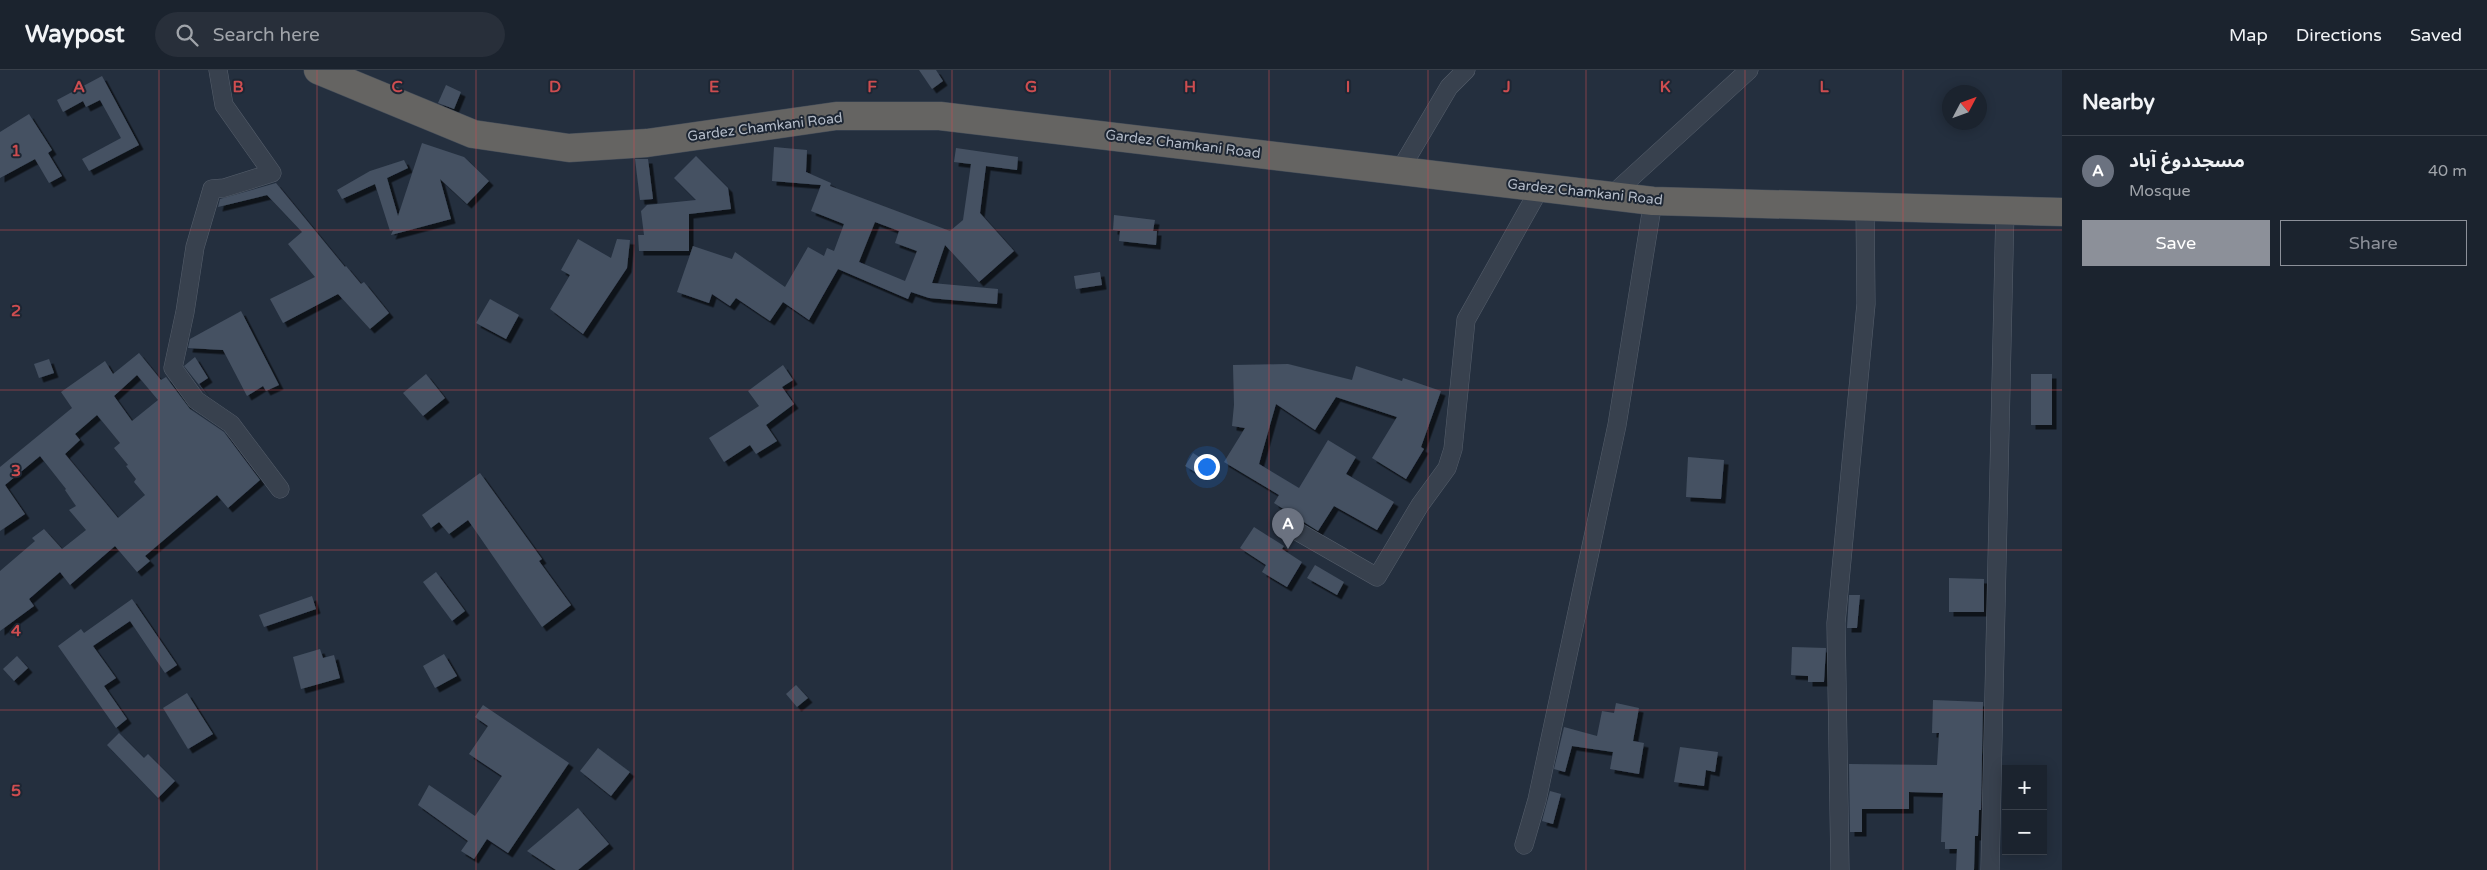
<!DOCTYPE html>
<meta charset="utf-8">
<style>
body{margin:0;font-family:"Varela Round","Noto Sans Arabic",sans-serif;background:#282f3a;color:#f1f3f6}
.controls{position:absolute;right:15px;bottom:15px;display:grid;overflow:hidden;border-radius:0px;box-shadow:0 2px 12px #0003}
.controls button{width:45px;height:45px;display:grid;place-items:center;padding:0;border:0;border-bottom:1px solid #39404a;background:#1b232e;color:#f1f3f6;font:25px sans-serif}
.compass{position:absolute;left:1942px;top:15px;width:45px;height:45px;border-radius:50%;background:#1b232e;box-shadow:0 2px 12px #0003;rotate:49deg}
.you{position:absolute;left:1206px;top:396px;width:18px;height:18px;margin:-12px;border:4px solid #fff;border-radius:50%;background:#1a73e8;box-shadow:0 0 0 8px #1a73e833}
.badge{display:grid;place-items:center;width:32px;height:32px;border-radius:50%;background:#8c9099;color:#fff;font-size:16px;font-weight:700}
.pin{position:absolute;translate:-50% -41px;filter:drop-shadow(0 1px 2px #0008)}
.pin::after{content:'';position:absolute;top:26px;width:18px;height:15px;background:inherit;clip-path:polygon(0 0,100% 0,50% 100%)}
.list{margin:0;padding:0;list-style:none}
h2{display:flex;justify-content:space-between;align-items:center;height:65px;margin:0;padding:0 20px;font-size:21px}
h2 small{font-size:16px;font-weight:400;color:#a0a4aa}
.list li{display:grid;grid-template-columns:32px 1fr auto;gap:15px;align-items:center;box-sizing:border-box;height:70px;padding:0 20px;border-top:1px solid #39404a}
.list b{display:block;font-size:19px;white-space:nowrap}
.list p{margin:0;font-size:16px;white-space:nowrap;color:#a0a4aa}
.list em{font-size:16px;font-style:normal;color:#a0a4aa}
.actions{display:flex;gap:10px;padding:15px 20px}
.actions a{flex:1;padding:11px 0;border:1px solid #8c9099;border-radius:0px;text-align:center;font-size:18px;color:#8c9099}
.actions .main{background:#8c9099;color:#fff}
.icon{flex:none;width:28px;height:28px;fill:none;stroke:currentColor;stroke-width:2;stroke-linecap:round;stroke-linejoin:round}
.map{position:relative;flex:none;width:2062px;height:800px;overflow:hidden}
header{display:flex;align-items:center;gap:30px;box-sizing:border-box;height:70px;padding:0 25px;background:#1b232e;border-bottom:1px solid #39404a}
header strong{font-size:24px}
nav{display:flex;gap:28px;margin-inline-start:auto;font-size:18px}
.search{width:350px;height:45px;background:#282f3a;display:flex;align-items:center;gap:12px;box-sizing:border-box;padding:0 18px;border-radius:28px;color:#a0a4aa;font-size:19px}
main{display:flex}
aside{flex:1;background:#1b232e}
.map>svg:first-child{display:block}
.building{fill:#455162;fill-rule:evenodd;filter:url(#shadow)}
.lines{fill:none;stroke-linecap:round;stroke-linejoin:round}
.minor-casing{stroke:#565f6c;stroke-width:19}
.trunk-casing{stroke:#434c59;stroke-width:29}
.minor{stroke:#38414e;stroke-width:18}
.trunk{stroke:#656462;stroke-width:28}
.grid{fill:none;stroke:#ce4d50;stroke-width:1;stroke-opacity:0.55}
.labels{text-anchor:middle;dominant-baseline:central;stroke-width:4;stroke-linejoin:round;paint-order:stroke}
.street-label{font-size:14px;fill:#b4bcc9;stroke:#1d2633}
.grid-label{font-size:16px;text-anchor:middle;font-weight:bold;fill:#ce4d50;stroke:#1d2633;stroke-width:4;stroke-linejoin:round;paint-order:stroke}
</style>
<header>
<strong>Waypost</strong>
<div class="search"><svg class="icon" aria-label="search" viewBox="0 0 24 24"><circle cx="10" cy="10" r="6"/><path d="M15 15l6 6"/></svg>Search here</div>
<nav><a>Map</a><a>Directions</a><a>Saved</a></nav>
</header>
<main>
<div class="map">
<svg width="2062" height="800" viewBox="0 0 2062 800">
<defs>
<filter id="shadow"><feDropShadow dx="4.5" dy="4.5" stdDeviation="0" flood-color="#0009"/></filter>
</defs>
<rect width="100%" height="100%" fill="#242f3e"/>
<!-- building -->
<g class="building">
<polygon points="919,0 936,0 943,11 932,19"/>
<polygon points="102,6 139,75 89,101 82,89 121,68 100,30 86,37 83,31 63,42 57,30"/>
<polygon points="446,15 461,22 454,39 438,33"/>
<polygon points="29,44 52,80 48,83 62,106 49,113 35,89 0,108 0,62"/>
<polygon points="422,73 464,87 489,111 467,134 440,109 451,149 391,165 393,160 390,161 375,114 342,129 337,120 370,101 404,90 408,98 387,108 398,146"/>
<path d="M774 77 807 80 806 102 831 113 830 116 950 161 963 150 971 94 954 92 956 78 1018 87 1017 100 986 96 980 143 1014 181 979 212 945 175 932 213 998 219 997 234 929 228 911 222 908 229 838 199 809 250 783 232 770 251 736 228 730 236 712 224 709 233 677 222 693 176 732 189 735 182 785 217 808 177 824 186 827 178 834 181 844 154 811 141 821 115 772 111ZM875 152 899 161 895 173 917 181 905 211 859 192Z"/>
<polygon points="696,86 728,118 731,139 689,144 689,181 639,181 638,165 644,165 641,141 647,135 696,130 674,108"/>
<polygon points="635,89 648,89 653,129 640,130"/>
<polygon points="276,113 345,197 346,196 361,214 364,212 389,243 370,259 338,224 283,253 270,229 315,207 288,174 302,162 267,125 218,137 220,129"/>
<polygon points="1114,145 1155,150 1153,161 1157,161 1156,175 1119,171 1120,161 1113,160"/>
<polygon points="578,169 611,188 617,169 630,170 627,198 583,264 550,239 570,205 561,200"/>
<polygon points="1100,202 1102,215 1076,219 1074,206"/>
<polygon points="490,229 519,245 506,269 476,253"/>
<polygon points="241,241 279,315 266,321 263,316 247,326 223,280 188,278 190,269"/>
<path d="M139 283 161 310 166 307 190 339 224 362 260 410 228 438 217 425 145 486 150 491 137 502 115 476 70 515 60 502 29 529 34 536 0 561V501L35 471 32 468 44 459 62 479 86 460 69 440 76 436 65 420 66 419 40 386 5 415 25 444 0 461V397L72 338 61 322 105 291 113 304ZM137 305 158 330 132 351 114 326ZM97 345 120 373 114 378 128 395 126 396 136 409 134 412 145 425 118 448 65 384 80 370 75 364Z"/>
<polygon points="195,287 208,308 199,314 207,325 184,296"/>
<polygon points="49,289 54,303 39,308 34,294"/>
<polygon points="1288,294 1352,310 1356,296 1402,311 1403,308 1441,321 1421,377 1424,379 1406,409 1372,388 1397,347 1336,327 1315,360 1276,334 1259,394 1299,418 1328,370 1356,387 1346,404 1394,432 1377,460 1334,436 1318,461 1274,433 1279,425 1224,392 1245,358 1232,356 1234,335 1233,295"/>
<polygon points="783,295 793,310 782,317 794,334 766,355 777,371 756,384 750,375 724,392 709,368 759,336 748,321"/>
<polygon points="426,304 445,328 423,346 403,323"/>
<rect x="2031" y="304" width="21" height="51"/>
<polygon points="1193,383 1210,394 1202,406 1185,396"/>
<polygon points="1688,387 1724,390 1721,429 1686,427"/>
<polygon points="480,403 542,489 539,491 571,535 542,557 468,450 449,464 439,452 431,458 422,445"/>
<polygon points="1254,457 1284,476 1282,479 1302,492 1287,517 1262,502 1266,495 1240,478"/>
<polygon points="1315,495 1344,512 1337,525 1307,508"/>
<polygon points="436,502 465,541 452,551 423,512"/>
<polygon points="1949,508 1984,509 1984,542 1949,542"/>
<polygon points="1849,525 1860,525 1857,558 1847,558"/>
<polygon points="312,526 316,539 264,557 259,545"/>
<polygon points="132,529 177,595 165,603 130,551 93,576 116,608 104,616 127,649 116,658 58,576 81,559 84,563"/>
<polygon points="1792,577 1826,578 1824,612 1808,612 1808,606 1791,605"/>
<polygon points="320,579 323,588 334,585 340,608 301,619 293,587"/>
<polygon points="444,584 457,606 435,618 423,596"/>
<polygon points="17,586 28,598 14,611 3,599"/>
<polygon points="796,615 808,628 797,637 786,624"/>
<polygon points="187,623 213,664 188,679 163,638"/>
<polygon points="1933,630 1983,632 1981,740 1979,740 1978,766 1975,766 1974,800 1956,800 1957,779 1945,779 1945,772 1941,772 1943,723 1909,722 1909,739 1862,739 1862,762 1850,762 1849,694 1937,695 1939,663 1932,663"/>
<polygon points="1616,633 1639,638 1633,671 1644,673 1639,704 1610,699 1613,682 1572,676 1565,702 1554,699 1564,657 1597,666 1602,641 1614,643"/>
<polygon points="483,635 569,693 508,783 487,769 474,789 461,781 468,771 418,735 429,715 475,746 502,706 469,684 488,656 475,647"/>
<polygon points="119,663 144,688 148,684 175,711 158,728 107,675"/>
<polygon points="1680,677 1718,682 1715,702 1706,700 1704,716 1674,712"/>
<polygon points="598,678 630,702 611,726 580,701"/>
<polygon points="1550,721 1561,724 1553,754 1542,751"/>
<polygon points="578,738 609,774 578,800 556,800 527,781"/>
</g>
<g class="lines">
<defs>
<g id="minor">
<polyline points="218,0 224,35 272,103 224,118 212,119 195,177 185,242 173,298 196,330 231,354 280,419"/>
<polyline points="1400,100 1449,17 1466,0"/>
<polyline points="1612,125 1749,0"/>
<polyline points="1288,456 1377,507 1420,435 1447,398 1453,379 1466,250 1540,118"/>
<polyline points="1524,775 1537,730 1617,355 1653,131"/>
<polyline points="1840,800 1836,553 1866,234 1865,135"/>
<polyline points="1990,800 2005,139"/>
</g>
<polyline id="trunk" points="318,0 473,64 569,78 647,73 836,46 940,46 1653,131 2062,142"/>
</defs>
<!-- minor casing -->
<use href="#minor" class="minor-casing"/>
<!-- trunk casing -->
<use href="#trunk" class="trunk-casing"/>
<!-- minor -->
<use href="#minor" class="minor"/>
<!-- trunk -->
<use href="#trunk" class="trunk"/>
</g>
<!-- grid -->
<path class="grid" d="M159 0V800M317 0V800M476 0V800M634 0V800M793 0V800M952 0V800M1110 0V800M1269 0V800M1428 0V800M1586 0V800M1745 0V800M1903 0V800M0 160H2062M0 320H2062M0 480H2062M0 640H2062"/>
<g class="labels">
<!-- street labels -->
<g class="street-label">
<text transform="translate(765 57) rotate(-7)">Gardez Chamkani Road</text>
<text transform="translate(1183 74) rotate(7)">Gardez Chamkani Road</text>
<text transform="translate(1585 122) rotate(6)">Gardez Chamkani Road</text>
</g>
</g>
<g class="grid-label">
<text x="79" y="22">A</text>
<text x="238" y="22">B</text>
<text x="397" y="22">C</text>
<text x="555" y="22">D</text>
<text x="714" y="22">E</text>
<text x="872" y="22">F</text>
<text x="1031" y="22">G</text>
<text x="1190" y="22">H</text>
<text x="1348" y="22">I</text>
<text x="1507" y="22">J</text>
<text x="1665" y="22">K</text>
<text x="1824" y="22">L</text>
<text x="16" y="86">1</text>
<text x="16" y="246">2</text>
<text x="16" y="406">3</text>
<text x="16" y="566">4</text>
<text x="16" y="726">5</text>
</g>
</svg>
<div class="controls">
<button>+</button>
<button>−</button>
</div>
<svg class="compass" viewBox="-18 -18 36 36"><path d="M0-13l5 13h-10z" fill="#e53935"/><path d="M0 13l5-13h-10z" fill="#a0a4aa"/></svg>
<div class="you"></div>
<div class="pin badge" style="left:1288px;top:479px;background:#6b7280">A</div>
</div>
<aside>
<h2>Nearby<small></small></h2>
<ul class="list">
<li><span class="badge" style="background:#6b7280">A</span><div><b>مسجددوغ آباد</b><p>Mosque</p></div><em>40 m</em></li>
</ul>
<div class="actions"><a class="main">Save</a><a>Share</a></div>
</aside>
</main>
